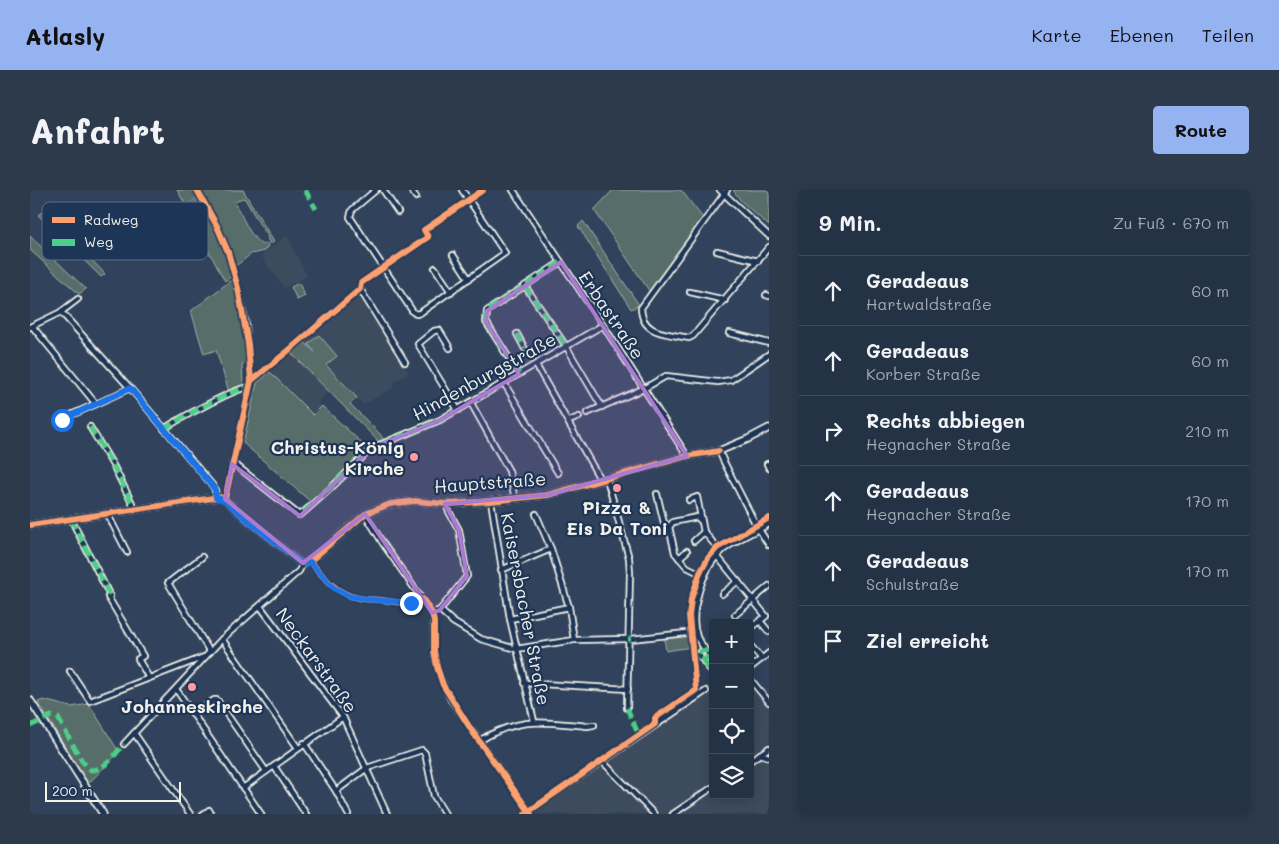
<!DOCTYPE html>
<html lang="de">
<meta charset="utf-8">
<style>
body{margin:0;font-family:Mali,sans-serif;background:#2c3a4c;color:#f1f3f6}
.controls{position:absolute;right:15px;bottom:15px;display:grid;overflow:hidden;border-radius:5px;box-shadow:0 2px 12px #0003}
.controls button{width:45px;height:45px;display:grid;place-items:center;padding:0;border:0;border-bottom:1px solid #414d5e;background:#243245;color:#f1f3f6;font:25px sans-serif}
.scale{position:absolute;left:15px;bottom:12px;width:136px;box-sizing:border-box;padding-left:5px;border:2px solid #f4f1e8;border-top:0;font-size:14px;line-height:18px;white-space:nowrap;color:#f4f1e8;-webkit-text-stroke:4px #1d3557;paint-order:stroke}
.stop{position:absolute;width:15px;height:15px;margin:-11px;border:4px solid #1a73e8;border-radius:50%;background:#fff}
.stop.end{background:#1a73e8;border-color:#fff;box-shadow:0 1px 5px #0008}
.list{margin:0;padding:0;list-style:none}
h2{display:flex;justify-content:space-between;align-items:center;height:65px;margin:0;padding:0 20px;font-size:21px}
h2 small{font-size:16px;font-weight:400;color:#a3aab3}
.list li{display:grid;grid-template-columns:32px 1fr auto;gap:15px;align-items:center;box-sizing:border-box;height:70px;padding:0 20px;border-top:1px solid #414d5e}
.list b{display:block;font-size:19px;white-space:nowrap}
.list p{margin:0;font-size:16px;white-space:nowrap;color:#a3aab3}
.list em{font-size:16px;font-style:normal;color:#a3aab3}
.icon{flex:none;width:28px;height:28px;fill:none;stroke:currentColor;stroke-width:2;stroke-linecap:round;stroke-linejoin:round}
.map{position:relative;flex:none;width:739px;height:624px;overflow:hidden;border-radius:5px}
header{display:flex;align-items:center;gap:30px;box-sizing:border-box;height:70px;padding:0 25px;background:#95b2f1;color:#111}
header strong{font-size:24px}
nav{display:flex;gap:28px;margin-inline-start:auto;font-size:18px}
.intro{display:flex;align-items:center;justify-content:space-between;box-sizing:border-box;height:120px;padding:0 30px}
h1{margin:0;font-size:35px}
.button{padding:12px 22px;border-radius:5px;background:#95b2f1;color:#111;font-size:18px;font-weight:700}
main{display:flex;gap:30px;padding:0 30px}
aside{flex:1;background:#243245;border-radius:5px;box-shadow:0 2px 12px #0003}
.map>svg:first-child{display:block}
.built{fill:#3d4b5f}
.green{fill:#576d69;stroke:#a6afa8}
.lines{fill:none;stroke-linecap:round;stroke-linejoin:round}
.street-casing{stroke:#f4f1e8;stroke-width:8}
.secondary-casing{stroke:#f4f1e8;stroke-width:9}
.street{stroke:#1d3557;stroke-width:4.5}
.secondary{stroke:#1d3557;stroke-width:5.5}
.quiet{stroke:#4dcf88;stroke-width:5;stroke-dasharray:10 5;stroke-linecap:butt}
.cycleway-casing{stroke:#1d3557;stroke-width:9}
.cycleway{stroke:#fca06f;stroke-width:6}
.route{stroke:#1a73e8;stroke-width:6}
.marked{fill:#ab7bcf;fill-opacity:0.2;stroke:#ab7bcf;stroke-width:4;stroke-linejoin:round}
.poi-dot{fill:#ff9aa2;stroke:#1d3557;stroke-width:2}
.labels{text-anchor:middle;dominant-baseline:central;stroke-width:4.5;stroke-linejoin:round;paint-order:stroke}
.street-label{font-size:18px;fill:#f4f1e8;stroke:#1d3557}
.poi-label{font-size:18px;font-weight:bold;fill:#f4f1e8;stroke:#1d3557}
.key{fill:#1d3557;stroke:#5e6d82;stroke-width:1}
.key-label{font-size:14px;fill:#f4f1e8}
</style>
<header>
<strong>Atlasly</strong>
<nav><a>Karte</a><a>Ebenen</a><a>Teilen</a></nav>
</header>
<div class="intro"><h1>Anfahrt</h1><a class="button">Route</a></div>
<main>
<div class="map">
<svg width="739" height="624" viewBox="0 0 739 624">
<rect width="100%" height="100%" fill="#30425c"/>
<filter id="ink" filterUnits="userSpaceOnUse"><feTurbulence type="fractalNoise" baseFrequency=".02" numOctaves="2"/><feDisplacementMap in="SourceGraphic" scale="10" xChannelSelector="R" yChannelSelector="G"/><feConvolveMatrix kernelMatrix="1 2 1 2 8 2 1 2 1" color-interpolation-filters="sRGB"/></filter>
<g filter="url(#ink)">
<!-- built -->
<g class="built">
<polygon points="257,45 277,86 254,98 231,66"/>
<polygon points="331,107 379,183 364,192 364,197 333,215 274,152 320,114"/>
<polygon points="261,163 298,201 288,212 292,216 283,226 240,182"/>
<polygon points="720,491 739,514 739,624 501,624 683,499 683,605 720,605"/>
</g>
<!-- green -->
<g class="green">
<polygon points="147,0 165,0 168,4 167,8 155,17 154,12"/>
<path d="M169 0H213L244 52 240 54 238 50 237 44 230 35 215 9 212 8 204 13C214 27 218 45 232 55L237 53 238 56 234 61 221 64 207 75H204L189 37Z"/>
<polygon points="583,0 651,0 673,28 620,102 564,20"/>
<polygon points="703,0 739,0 739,36 711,11"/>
<path d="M167 10 170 11C186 37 194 56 202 86L195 91 156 20Z"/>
<polygon points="15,20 75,84 71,87 8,25"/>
<polygon points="553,31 609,115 601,119 548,36"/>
<polygon points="0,46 56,99 49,104 0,60"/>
<polygon points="200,91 203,92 215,147 216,173 212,174 213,196 199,202 186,160 174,164 161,121"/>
<polygon points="269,93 275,106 267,110 261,97"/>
<polygon points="289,145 307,166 296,175 327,208 320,214 350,244 354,250 349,252 261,163 274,152 285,162 278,154"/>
<polygon points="240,182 283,225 292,216 337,258 299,297 281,312 213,253 227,193"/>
<polygon points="659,445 661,457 636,461 634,448"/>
<polygon points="13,510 41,517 59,514 89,562 58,594 8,512"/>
</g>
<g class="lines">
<defs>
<g id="street">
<polyline points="346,0 322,20 320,27 383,122 386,124 390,123 475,63 432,0"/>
<polyline points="353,0 368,22"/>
<polyline points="381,0 386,7"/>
<polyline points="483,0 573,135 657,266"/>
<polyline points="690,0 739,46"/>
<path d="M697 0 611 118C612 145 637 143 659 148L663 146 739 57"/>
<polyline points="687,61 728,71"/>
<polyline points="423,65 439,89"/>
<polyline points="405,78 421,102"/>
<polyline points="495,96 536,156 572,217"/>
<polyline points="330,99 375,172"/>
<polyline points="660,102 695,110"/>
<polyline points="736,105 739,106"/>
<polyline points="31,122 100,198 183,296 185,300 186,307"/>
<polyline points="2,136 66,214 100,198"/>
<polyline points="0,137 31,122 48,109"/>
<polyline points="699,143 739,153"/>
<polyline points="487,144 495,159"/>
<polyline points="420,158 409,140 404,141 388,154 428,220"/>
<polyline points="506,175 571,291"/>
<polyline points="489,184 456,132 457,121 531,72"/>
<polyline points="221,191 258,161 330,99 331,93 398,47 394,40 453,0"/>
<polyline points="474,193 528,283"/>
<polyline points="441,213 479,281 485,309"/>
<polyline points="557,223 615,198 636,186 688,192 701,190 739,164"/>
<polyline points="32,229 66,214"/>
<polyline points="539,231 549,227"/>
<polyline points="60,237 84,277 105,319"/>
<path d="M134 239C147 230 205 198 219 197"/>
<polyline points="689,261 693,270 726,335 739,355"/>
<polyline points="202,274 208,277 269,325 274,322 300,299 342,258 410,230 573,135"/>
<polyline points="737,274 739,278"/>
<polyline points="577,289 599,368 600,383 597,518"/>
<polyline points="627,304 634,333 639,337 645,363 657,377 675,386"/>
<polyline points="195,309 221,191 216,135 205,87"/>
<polyline points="659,310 667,307 674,342 691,362"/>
<polyline points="461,311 480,429 504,531"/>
<polyline points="77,323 97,362"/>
<path d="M335 324 354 355 402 423C405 436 403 449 404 462 406 480 413 495 421 510L501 624"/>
<polyline points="506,324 521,359 539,417 544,450"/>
<polyline points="41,329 80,406"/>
<polyline points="639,337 643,332 667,327 672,332"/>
<polyline points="664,351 674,342"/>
<polyline points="687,366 736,426 720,439"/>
<polyline points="172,367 138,393 180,462"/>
<polyline points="649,368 657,361"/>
<path d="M280 371C293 387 307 404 328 408 336 410 343 409 351 410 366 412 379 416 393 409"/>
<polyline points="471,380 521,359"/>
<polyline points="692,404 708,391"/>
<polyline points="78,407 113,466 108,469 119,488"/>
<polyline points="230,416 313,527 357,624"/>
<polyline points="410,420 437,386 429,340 418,320 417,314"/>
<polyline points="402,423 410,420 423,432 451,449 486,459 544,450 598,449"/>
<polyline points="705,425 739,396"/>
<polyline points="480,429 539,417"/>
<polyline points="730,431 739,442"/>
<polyline points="192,449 268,558"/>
<polyline points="601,449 666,442"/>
<polyline points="720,455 732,469"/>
<path d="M675 460C673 455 669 452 667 447 658 423 673 377 692 361 705 350 724 342 739 334"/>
<circle cx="674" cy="465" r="4.5"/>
<polyline points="674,470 674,472 683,483"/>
<polyline points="720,478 739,463"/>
<polyline points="40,481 60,511 174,467"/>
<polyline points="720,489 739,512"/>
<polyline points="494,493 598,499"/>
<polyline points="146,499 231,624"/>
<polyline points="163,524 184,510 187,510 236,581"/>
<polyline points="104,543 160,624"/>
<path d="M449 551C490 526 512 532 557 536L564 535"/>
<polyline points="274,553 306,601 318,624"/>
<polyline points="94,554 192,449 269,381 273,373"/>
<polyline points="730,564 739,567"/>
<polyline points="572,571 624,624"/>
<polyline points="720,571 739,558"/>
<polyline points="244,576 276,624"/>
<polyline points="213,598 313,527"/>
<polyline points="306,601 337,578 392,560 395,563 404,606 415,624"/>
<polyline points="173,624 179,620 181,624"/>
<polyline points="495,624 676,501"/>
<polyline points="643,624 683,597"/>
</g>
<g id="secondary">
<polyline points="0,335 190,307 195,309 218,331 270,372 273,373 280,371 335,324 360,314 385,311 417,314 461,311 518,305 657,266 689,261 718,249 739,238"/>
<polyline points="0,510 73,624"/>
</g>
</defs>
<!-- street casing -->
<use href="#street" class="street-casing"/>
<!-- secondary casing -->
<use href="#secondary" class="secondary-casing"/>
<!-- street -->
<use href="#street" class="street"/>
<!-- secondary -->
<use href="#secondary" class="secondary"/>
<!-- quiet -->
<g class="quiet">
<polyline points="275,0 286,19"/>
<polyline points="495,96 536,156"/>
<polyline points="487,144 495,159"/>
<polyline points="489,184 456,132 457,121 531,72"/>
<polyline points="60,237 84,277 105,319"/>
<path d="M134 239C147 230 205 198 219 197"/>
<polyline points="274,322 342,258 410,230 425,222"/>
<polyline points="41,329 80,406"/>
<polyline points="598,449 601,449"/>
<circle cx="674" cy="465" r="4.5"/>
<polyline points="674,470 674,472 683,483"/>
<polyline points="597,518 609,546"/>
<path d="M0 536 21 526 28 528 52 571 61 580C76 580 85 564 94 554"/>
</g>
<defs>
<g id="cycleway">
<polyline points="167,0 187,36 198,62 208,98 218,154 221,191 195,309"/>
<polyline points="221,191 258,161 330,99 331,93 398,47 394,40 453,0"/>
<polyline points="0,335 190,307 195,309 218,331 270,372 273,373 280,371 335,324 360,314 385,311 417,314 461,311 518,305 657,266 689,261"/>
<path d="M280 371C293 387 307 404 328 408 336 410 343 409 351 410 366 412 379 416 393 409L402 423 404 432V461L407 477 413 495 442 541 501 624"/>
<polyline points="495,624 625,534 625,528 666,500 659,426 661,409 670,383 678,368 687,358 739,328"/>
</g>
</defs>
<!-- cycleway casing -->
<use href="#cycleway" class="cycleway-casing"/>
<!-- cycleway -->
<use href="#cycleway" class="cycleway"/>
</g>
</g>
<g class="lines" filter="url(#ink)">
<!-- route -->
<polyline class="route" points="32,230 100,198 182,296 185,300 186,308 195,310 218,331 270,372 273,373 280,372 304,398 319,406 335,409 381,413"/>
</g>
<!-- marked area -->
<path class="marked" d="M531 72 657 266 518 305 415 314 429 340 437 386 410 420 402 423 335 324 273 373 195 309 202 274 270 326 342 258 410 230 489 184 456 132 457 121Z"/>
<!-- markers -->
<g class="poi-dot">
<circle cx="384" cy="267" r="5"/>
<circle cx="587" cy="298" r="5"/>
<circle cx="162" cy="497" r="5"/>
</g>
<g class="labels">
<!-- street labels -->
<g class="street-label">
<text transform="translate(582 125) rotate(56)">Erbastraße</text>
<text transform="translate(454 186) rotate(-29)">Hindenburgstraße</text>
<text transform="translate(460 292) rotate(-4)">Hauptstraße</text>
<text transform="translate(496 419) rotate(79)">Kaisersbacher Straße</text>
<text transform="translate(287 470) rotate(54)">Neckarstraße</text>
</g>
<!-- poi labels -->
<g class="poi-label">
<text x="374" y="257" text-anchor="end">Christus-König<tspan x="374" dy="21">Kirche</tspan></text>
<text x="587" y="317">Pizza &amp;<tspan x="587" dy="21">Eis Da Toni</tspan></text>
<text x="162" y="516">Johanneskirche</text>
</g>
</g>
<!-- legend -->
<rect x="12" y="12" width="166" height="58" rx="8" class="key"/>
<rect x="22" y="27" width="23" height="6" fill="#fca06f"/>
<rect x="22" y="49" width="23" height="7" fill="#4dcf88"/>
<g class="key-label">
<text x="54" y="35">Radweg</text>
<text x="54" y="57">Weg</text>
</g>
</svg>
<div class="controls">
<button>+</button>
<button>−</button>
<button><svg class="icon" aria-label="locate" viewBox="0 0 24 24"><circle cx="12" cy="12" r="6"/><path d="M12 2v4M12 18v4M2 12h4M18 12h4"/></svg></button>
<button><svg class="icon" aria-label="layers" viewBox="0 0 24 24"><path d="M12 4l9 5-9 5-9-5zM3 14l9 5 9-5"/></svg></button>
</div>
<div class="scale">200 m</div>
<div class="stop" style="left:32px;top:230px"></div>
<div class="stop end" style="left:381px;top:413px"></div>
</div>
<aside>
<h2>9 Min.<small>Zu Fuß · 670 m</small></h2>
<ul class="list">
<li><svg class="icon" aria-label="ahead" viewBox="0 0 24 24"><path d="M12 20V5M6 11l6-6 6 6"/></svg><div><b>Geradeaus</b><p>Hartwaldstraße</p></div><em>60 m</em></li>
<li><svg class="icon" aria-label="ahead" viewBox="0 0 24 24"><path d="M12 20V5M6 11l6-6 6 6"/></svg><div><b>Geradeaus</b><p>Korber Straße</p></div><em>60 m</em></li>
<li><svg class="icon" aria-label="right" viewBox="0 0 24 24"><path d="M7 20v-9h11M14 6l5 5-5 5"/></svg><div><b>Rechts abbiegen</b><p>Hegnacher Straße</p></div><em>210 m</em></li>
<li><svg class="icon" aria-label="ahead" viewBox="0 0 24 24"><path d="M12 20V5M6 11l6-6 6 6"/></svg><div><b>Geradeaus</b><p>Hegnacher Straße</p></div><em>170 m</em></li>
<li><svg class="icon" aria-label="ahead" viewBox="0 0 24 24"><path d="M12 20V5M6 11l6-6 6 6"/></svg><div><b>Geradeaus</b><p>Schulstraße</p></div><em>170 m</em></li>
<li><svg class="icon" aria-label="arrive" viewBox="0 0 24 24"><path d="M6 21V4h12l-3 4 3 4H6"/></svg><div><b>Ziel erreicht</b></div></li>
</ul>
</aside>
</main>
